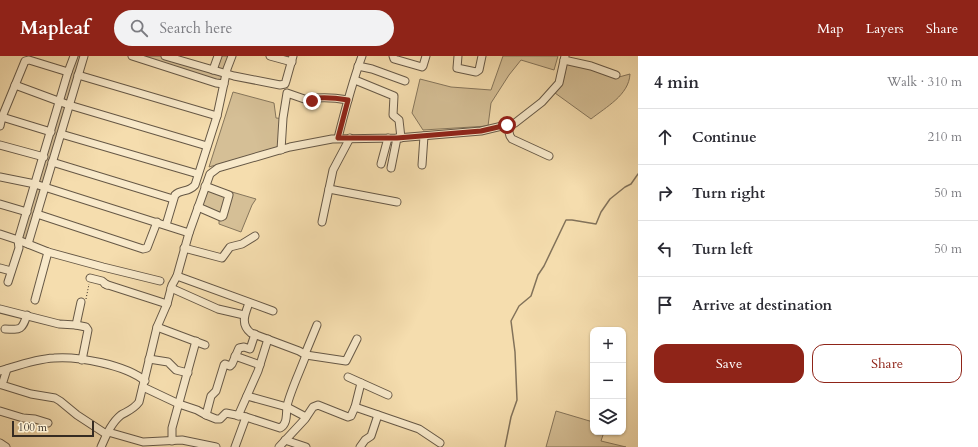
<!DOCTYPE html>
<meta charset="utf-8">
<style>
body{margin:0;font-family:Cardo,serif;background:#f2f2f3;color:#2b2b33}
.controls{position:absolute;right:12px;bottom:12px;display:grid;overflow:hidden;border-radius:8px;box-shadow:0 1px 3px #0004}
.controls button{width:36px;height:36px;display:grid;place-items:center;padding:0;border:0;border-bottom:1px solid #e1e1e2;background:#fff;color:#2b2b33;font:20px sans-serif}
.scale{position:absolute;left:12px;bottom:10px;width:82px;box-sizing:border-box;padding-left:4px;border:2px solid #362c23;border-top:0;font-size:11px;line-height:14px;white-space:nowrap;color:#362c23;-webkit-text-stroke:3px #f8e9ca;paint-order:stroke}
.stop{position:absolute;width:12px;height:12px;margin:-9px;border:3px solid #8f2418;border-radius:50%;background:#fff}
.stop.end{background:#8f2418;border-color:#fff;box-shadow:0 1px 4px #0008}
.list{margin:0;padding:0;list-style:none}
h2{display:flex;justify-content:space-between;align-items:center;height:52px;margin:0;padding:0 16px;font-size:17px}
h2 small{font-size:13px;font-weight:400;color:#7c7c81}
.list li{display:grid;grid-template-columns:26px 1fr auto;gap:12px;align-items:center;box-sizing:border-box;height:56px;padding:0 16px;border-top:1px solid #e1e1e2}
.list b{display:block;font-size:15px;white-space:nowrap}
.list em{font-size:13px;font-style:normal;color:#7c7c81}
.actions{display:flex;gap:8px;padding:12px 16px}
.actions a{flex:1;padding:9px 0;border:1px solid #8f2418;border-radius:12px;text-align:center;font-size:14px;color:#8f2418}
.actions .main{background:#8f2418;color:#fff}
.icon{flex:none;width:22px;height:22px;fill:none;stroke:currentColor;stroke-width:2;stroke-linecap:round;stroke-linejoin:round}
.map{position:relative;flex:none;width:638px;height:391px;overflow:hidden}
header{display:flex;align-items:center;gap:24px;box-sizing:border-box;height:56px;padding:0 20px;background:#8f2418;color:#fff}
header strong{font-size:19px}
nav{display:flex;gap:22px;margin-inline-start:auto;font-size:14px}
.search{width:280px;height:36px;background:#f2f2f3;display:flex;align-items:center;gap:10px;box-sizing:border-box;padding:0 14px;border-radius:22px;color:#7c7c81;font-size:15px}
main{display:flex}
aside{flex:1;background:#fff}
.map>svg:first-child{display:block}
.green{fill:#d5bf96;stroke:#86765c}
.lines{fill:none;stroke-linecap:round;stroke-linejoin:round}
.stream{stroke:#82725a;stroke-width:1.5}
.minor-casing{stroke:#665846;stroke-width:9}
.path{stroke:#362c23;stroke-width:1;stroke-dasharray:1 2;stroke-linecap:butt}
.minor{stroke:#f8e9ca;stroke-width:7}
.route{stroke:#8f2418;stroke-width:5}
</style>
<header>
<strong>Mapleaf</strong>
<div class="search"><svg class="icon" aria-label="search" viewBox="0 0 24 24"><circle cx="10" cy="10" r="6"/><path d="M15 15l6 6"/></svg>Search here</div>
<nav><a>Map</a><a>Layers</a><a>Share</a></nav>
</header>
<main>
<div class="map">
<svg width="638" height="391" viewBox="0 0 638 391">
<rect width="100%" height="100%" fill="#f5ddae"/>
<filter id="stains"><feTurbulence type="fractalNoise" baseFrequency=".005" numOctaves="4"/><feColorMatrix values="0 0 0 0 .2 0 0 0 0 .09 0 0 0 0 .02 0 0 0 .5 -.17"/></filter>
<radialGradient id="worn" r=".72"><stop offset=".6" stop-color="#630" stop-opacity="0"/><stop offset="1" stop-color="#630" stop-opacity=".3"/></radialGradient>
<!-- green -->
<g class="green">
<polygon points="74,0 84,0 28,188 19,192"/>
<polygon points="132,0 165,0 213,14 218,0 232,0 224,28"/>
<polygon points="503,0 558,0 554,14 521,4 509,19 491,47 488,70 423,74 412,57 420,23 451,31 491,34"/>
<path d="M567 6 619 21 630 18C629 39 606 51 591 63L555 37C564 28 565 17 567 6Z"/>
<polygon points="233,36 274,47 276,62 285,63 285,89 209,111"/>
<polygon points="208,129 256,143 252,149 241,176 219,168 219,163 198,154"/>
<polygon points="556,355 593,366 593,376 604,376 601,385 626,391 546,391"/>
</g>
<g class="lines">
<!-- stream -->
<polyline class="stream" points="505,391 511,361 517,344 515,296 511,265 519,250 531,240 538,219 544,210 566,164 572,164 596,168 601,156 610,143 625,131 631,128 638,118"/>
<defs>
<g id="minor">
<polyline points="132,0 216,27 224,28"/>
<polyline points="165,0 234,20 280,29 285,28 286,25 293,0"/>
<polyline points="270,0 292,6"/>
<polyline points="393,0 394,3 422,11 423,10 426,0"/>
<polyline points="458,0 457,12 476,16 479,14 482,0"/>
<polyline points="564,4 591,10 616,19"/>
<polyline points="358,10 372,13 405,25"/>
<polyline points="213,14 218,0"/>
<polyline points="78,19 217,60"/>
<polyline points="355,24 394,40 393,59 399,64 401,82"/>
<polyline points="15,29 69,49 207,90"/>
<polyline points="2,61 25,5 29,4 68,16"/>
<polyline points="507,69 510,80 512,83 549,100"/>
<polyline points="0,70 2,61 51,76"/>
<polyline points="61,78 198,118"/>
<path d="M338 82C345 54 352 27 362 0"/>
<polyline points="0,89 44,101"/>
<path d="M281 94 283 62 287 37 310 45H313L316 42C327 41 337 42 348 44"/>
<polyline points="52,106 173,143"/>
<polyline points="381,108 388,82"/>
<polyline points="422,109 424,80"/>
<polyline points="391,112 397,82"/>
<polyline points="0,121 35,128 189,177"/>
<polyline points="329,133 397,146"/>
<polyline points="0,148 27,156"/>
<polyline points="198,151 221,161 223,160 229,139 205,130"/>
<polyline points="37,158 143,193 147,192 157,166"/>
<polyline points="322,166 333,114 350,82"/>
<path d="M166 169 175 139C181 133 188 137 195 129L217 60 227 13 232 0"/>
<polyline points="0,178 18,184 48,196 103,211 160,225"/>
<polyline points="28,188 84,0"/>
<polyline points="184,192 222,202 230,191 242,188 255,180"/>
<polyline points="0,212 11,215"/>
<polyline points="177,220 273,255"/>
<polyline points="90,222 102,225 107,229"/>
<polyline points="8,226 19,192 18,184 68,16 74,0"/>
<polyline points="105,228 167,248"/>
<polyline points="171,232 218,253 244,259"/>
<polyline points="35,244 48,196"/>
<path d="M249 247C245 258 240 268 251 277L299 295 306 299 346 305 357 283"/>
<polyline points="0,253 59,268 76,269 86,271 88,274 82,304"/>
<polyline points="76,269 81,246"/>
<polyline points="157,271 205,289"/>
<path d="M5 273C21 274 22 274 27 259"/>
<polyline points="305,298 317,269"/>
<polyline points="235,300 260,309"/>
<polyline points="149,303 168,306 176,314 188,317"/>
<polyline points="7,313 2,329 31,338 55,342 60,345 77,359 106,378"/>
<path d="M0 315C17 310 35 303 54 302 78 300 126 309 145 325"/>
<polyline points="348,321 388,339"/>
<path d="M143 331 179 348 197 354 206 359 216 363H220L226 357 246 361 280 372C288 368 286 357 287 350 290 336 301 313 306 299"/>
<polyline points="247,340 287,351 306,361"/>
<polyline points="355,351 361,327"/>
<polyline points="0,355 23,362 35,363 48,367"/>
<polyline points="206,359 211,340 216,335 224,309 225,308 230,310 232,308 239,292 244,291 250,293 255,278"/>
<polyline points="238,360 258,315 268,283"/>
<polyline points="108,376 143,386 182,384 216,391"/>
<polyline points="285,384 306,391"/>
<polyline points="172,385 172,372 196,285"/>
<polyline points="0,387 6,391"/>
<path d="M101 391C106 380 111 367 121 359 128 355 134 353 139 346L157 271 167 248 172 229 177 220 189 177 210 118 218 112 290 91 332 83 397 82 481 75 515 67 542 46 559 27 565 0"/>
<polyline points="235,391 246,361"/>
<polyline points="279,391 305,363 313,351 318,349 348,361 351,360 355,351 419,373 440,387"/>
<polyline points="360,391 365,384 371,380 378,359"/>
</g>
</defs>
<!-- minor casing -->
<use href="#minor" class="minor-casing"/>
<!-- path -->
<polyline class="path" points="86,243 89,228"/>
<!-- minor -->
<use href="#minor" class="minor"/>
</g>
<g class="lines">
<!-- route -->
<path class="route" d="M312 45 316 42C327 41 337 42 348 44L338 82H397L481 75 507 69"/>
</g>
<rect width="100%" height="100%" filter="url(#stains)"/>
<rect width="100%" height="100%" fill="url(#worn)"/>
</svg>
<div class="controls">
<button>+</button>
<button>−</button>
<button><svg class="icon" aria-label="layers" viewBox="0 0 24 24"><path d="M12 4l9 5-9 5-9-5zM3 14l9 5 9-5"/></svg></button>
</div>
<div class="scale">100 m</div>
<div class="stop" style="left:507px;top:69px"></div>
<div class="stop end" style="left:312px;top:45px"></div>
</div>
<aside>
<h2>4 min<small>Walk · 310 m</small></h2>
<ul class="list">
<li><svg class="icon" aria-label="ahead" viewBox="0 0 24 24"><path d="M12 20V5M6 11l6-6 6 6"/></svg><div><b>Continue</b></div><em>210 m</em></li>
<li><svg class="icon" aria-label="right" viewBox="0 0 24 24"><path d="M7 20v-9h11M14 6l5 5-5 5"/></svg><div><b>Turn right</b></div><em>50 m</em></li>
<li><svg class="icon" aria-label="left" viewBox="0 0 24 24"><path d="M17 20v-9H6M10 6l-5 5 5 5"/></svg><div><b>Turn left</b></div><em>50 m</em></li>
<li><svg class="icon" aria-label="arrive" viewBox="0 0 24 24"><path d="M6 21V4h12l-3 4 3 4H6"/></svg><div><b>Arrive at destination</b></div></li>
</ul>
<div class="actions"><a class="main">Save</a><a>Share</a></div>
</aside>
</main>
